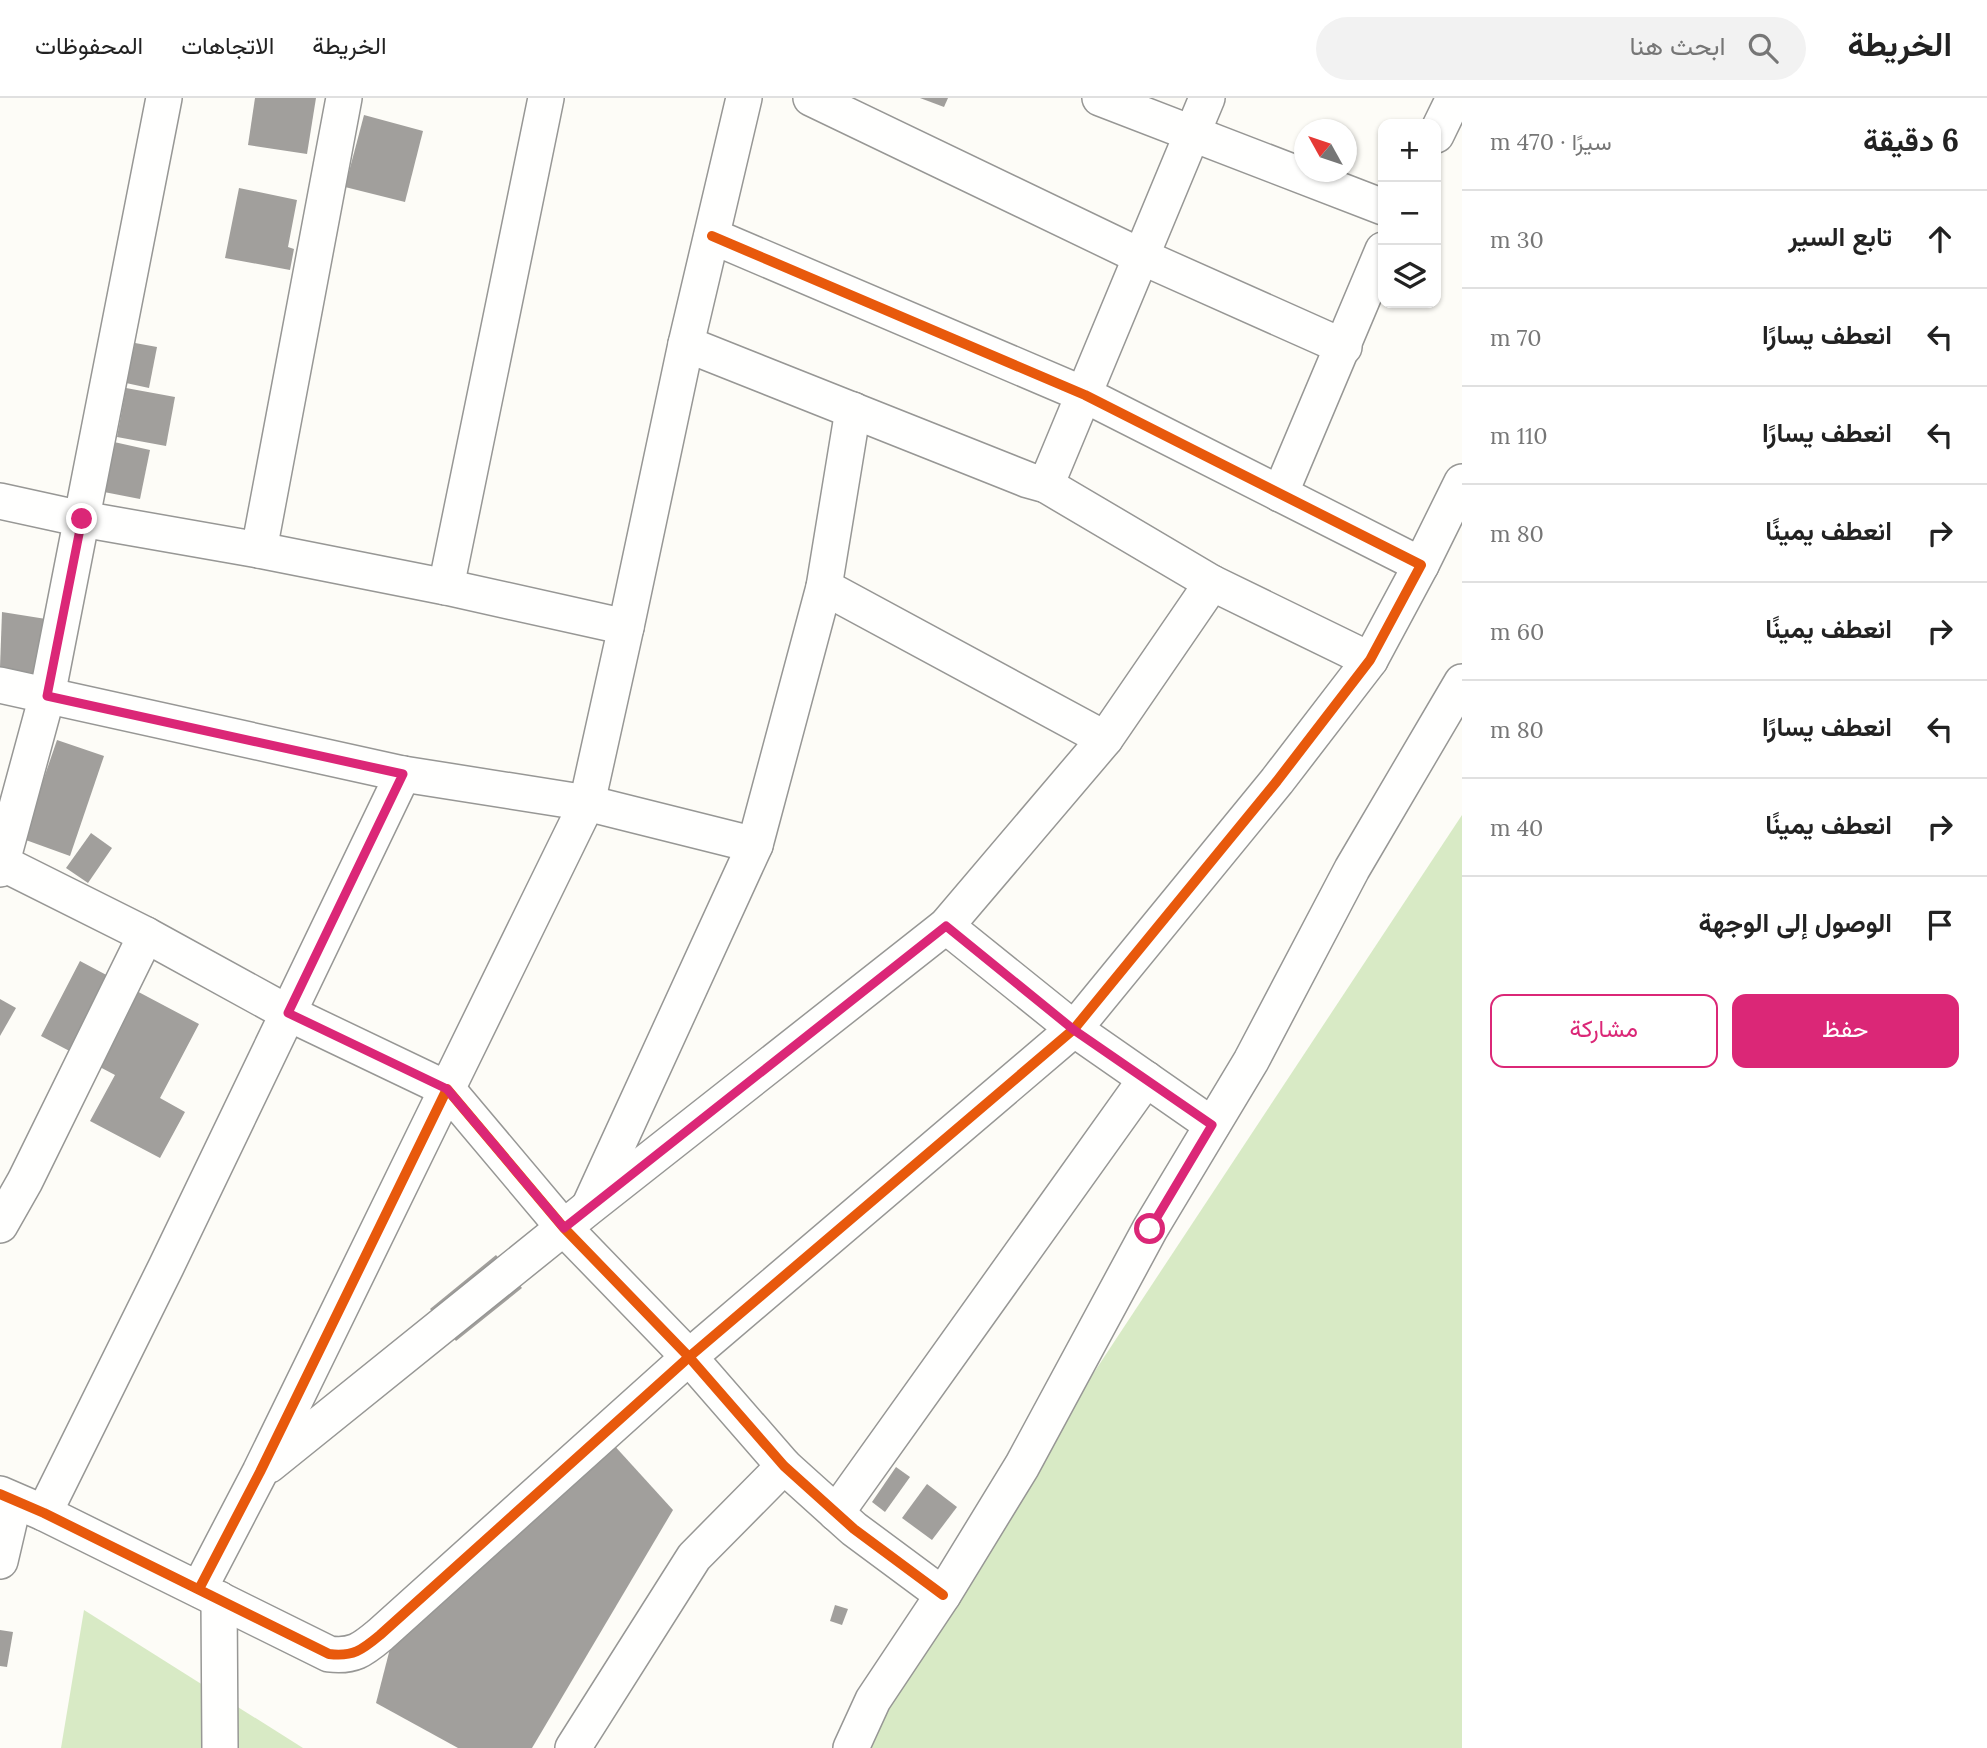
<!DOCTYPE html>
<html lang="ar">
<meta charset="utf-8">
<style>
body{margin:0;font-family:Lora,Vazirmatn,serif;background:#f2f2f2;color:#222;direction:rtl}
.controls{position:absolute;right:21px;top:21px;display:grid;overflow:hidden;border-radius:14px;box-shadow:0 2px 5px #0004}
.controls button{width:63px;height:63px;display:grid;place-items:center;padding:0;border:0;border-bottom:2px solid #e0e0e0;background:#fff;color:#222;font:35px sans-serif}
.compass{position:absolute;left:1294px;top:21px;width:63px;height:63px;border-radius:50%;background:#fff;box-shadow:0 2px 5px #0004;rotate:310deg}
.stop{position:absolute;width:21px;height:21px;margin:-16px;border:5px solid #db2777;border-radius:50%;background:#fff}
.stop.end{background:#db2777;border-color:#fff;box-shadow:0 2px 7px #0008}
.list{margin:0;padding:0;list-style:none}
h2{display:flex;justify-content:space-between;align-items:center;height:91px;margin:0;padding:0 28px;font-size:30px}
h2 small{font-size:23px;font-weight:400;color:#767676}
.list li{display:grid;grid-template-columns:46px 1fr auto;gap:21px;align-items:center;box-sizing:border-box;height:98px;padding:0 28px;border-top:2px solid #e0e0e0}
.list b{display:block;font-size:26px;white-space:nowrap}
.list em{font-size:23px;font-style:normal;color:#767676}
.actions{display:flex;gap:14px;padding:21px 28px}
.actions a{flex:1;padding:16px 0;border:2px solid #db2777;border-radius:14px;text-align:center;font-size:24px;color:#db2777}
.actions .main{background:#db2777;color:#fff}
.icon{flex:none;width:38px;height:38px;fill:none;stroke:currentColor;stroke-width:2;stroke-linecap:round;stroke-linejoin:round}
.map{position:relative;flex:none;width:1462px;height:1650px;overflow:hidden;direction:ltr}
header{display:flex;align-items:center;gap:42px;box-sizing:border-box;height:98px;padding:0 35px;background:#fff;border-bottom:2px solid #e0e0e0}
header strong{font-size:33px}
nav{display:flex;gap:38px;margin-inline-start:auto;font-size:24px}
.search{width:490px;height:63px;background:#f2f2f2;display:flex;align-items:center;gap:18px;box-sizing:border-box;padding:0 24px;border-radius:38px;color:#767676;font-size:26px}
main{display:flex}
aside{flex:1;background:#fff}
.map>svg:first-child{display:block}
.forest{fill:#d8eac5}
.building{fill:#a19f9c}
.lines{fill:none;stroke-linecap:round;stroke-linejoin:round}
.minor-casing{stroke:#979795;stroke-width:38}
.minor{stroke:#fffffe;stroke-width:35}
.cycleway-casing{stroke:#fff;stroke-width:15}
.cycleway{stroke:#e8590c;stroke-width:10}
.route{stroke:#db2777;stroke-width:9}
</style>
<header>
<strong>الخريطة</strong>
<div class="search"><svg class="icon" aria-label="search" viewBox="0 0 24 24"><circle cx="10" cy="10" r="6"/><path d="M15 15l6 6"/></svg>ابحث هنا</div>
<nav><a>الخريطة</a><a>الاتجاهات</a><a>المحفوظات</a></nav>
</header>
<main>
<aside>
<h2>6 دقيقة<small>سيرًا · 470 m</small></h2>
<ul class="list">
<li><svg class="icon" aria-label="ahead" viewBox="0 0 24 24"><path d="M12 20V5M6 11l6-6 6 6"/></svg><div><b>تابع السير</b></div><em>30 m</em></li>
<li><svg class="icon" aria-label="left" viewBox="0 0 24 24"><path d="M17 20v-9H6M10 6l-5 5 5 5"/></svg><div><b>انعطف يسارًا</b></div><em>70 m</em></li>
<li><svg class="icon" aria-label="left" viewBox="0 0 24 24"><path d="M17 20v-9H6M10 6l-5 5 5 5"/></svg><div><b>انعطف يسارًا</b></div><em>110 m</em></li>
<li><svg class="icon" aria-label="right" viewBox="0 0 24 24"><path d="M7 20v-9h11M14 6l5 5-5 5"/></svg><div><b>انعطف يمينًا</b></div><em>80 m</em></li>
<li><svg class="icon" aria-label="right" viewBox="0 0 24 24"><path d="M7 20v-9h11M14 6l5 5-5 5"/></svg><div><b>انعطف يمينًا</b></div><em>60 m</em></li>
<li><svg class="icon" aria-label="left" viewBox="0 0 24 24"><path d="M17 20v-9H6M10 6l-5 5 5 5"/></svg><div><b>انعطف يسارًا</b></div><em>80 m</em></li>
<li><svg class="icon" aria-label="right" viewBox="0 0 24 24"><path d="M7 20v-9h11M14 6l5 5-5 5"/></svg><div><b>انعطف يمينًا</b></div><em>40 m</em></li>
<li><svg class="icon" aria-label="arrive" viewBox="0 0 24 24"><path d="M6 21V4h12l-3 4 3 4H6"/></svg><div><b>الوصول إلى الوجهة</b></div></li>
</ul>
<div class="actions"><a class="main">حفظ</a><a>مشاركة</a></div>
</aside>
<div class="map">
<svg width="1462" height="1650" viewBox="0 0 1462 1650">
<rect width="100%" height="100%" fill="#fdfcf7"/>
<!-- forest -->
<g class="forest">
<polygon points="1462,717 1462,1650 846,1650"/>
<polygon points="84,1512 303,1650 61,1650"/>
</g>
<!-- building -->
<g class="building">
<polygon points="255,0 316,0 307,56 248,47"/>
<polygon points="920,0 948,0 944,9"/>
<polygon points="364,17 423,33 405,104 345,89"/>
<polygon points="239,90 297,102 288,149 294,151 290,172 225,160"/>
<polygon points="135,245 157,249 149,290 126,285"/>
<polygon points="126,290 175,299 166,348 117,339"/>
<polygon points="114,344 150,352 140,401 104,394"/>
<polygon points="2,514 46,521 36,576 0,569"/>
<polygon points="57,642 104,658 70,758 23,741"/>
<polygon points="91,735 112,750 88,785 66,770"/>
<polygon points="80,863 199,926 160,1000 185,1014 160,1060 90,1023 115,977 41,938"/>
<polygon points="0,901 16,910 0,938"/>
<polygon points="496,1157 522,1190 456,1243 430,1211"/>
<polygon points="612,1345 673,1412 532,1650 458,1650 376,1605 394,1535"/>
<polygon points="896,1369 910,1379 885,1414 872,1404"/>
<polygon points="927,1386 957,1409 932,1442 902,1420"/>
<polygon points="835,1507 848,1511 842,1527 830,1523"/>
<polygon points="0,1532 13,1534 7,1569 0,1568"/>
</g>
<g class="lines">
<defs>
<g id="minor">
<polyline points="811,0 1140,158 1344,249"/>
<polyline points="1100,0 1383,109"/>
<polyline points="1436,37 1454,0"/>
<polyline points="712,138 1085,297 1421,467 1370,562 1277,683 1074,931 689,1259 784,1368 854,1431 943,1497"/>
<polyline points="686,246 1028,382 1046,387 1212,485"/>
<polyline points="853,312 824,489 1105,641"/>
<polyline points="1046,387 1207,0"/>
<polyline points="1280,396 1383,152"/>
<polyline points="0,403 82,421 259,452 344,0"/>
<polyline points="1421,467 1462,384"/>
<polyline points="446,489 546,0"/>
<polyline points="626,529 686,246 744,0"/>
<polyline points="0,587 403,676 587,705 755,747"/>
<polyline points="0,764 146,837 288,915 447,991 587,705 626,529 446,489 259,452"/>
<polyline points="0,771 47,598 164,0"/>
<polyline points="946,828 1074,931 1212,1027"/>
<polyline points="590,1107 755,747 824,489"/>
<polyline points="0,1127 25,1083 146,837"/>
<polyline points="269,1367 588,1110 946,828 1105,641 1212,485 1370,562"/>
<path d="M0 1396 44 1415 329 1556C353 1559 362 1552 380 1537L689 1259 564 1130 447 991 260 1374 199 1491"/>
<polyline points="44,1415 166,1169 403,676"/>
<polyline points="836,1415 1146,981"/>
<polyline points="0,1463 14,1403"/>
<polyline points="219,1501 220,1650"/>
<polyline points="573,1650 694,1459 784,1368"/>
<polyline points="851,1650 873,1602 943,1497 1022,1368 1150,1131 1251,963 1352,771 1462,584"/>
</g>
</defs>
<!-- minor casing -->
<use href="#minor" class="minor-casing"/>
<!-- minor -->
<use href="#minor" class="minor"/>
<defs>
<g id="cycleway">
<polyline points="712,138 1085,297 1421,467 1370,562 1277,683 1074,931 689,1259 784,1368 854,1431 943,1497"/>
<path d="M0 1396 44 1415 329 1556C353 1559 362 1552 380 1537L689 1259 564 1130 447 991 260 1374 199 1491"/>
</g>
</defs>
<!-- cycleway casing -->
<use href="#cycleway" class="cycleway-casing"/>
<!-- cycleway -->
<use href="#cycleway" class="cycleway"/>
</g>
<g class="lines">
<!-- route -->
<polyline class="route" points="82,421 47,598 403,676 288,915 447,991 564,1130 946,828 1074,932 1212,1027 1150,1131"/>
</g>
</svg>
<div class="controls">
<button>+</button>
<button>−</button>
<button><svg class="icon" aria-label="layers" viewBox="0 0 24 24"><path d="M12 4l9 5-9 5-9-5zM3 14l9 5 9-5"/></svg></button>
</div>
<svg class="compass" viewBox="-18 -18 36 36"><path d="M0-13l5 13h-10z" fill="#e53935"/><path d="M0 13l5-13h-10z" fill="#767676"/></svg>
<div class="stop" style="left:1150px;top:1131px"></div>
<div class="stop end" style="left:82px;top:421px"></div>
</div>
</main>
